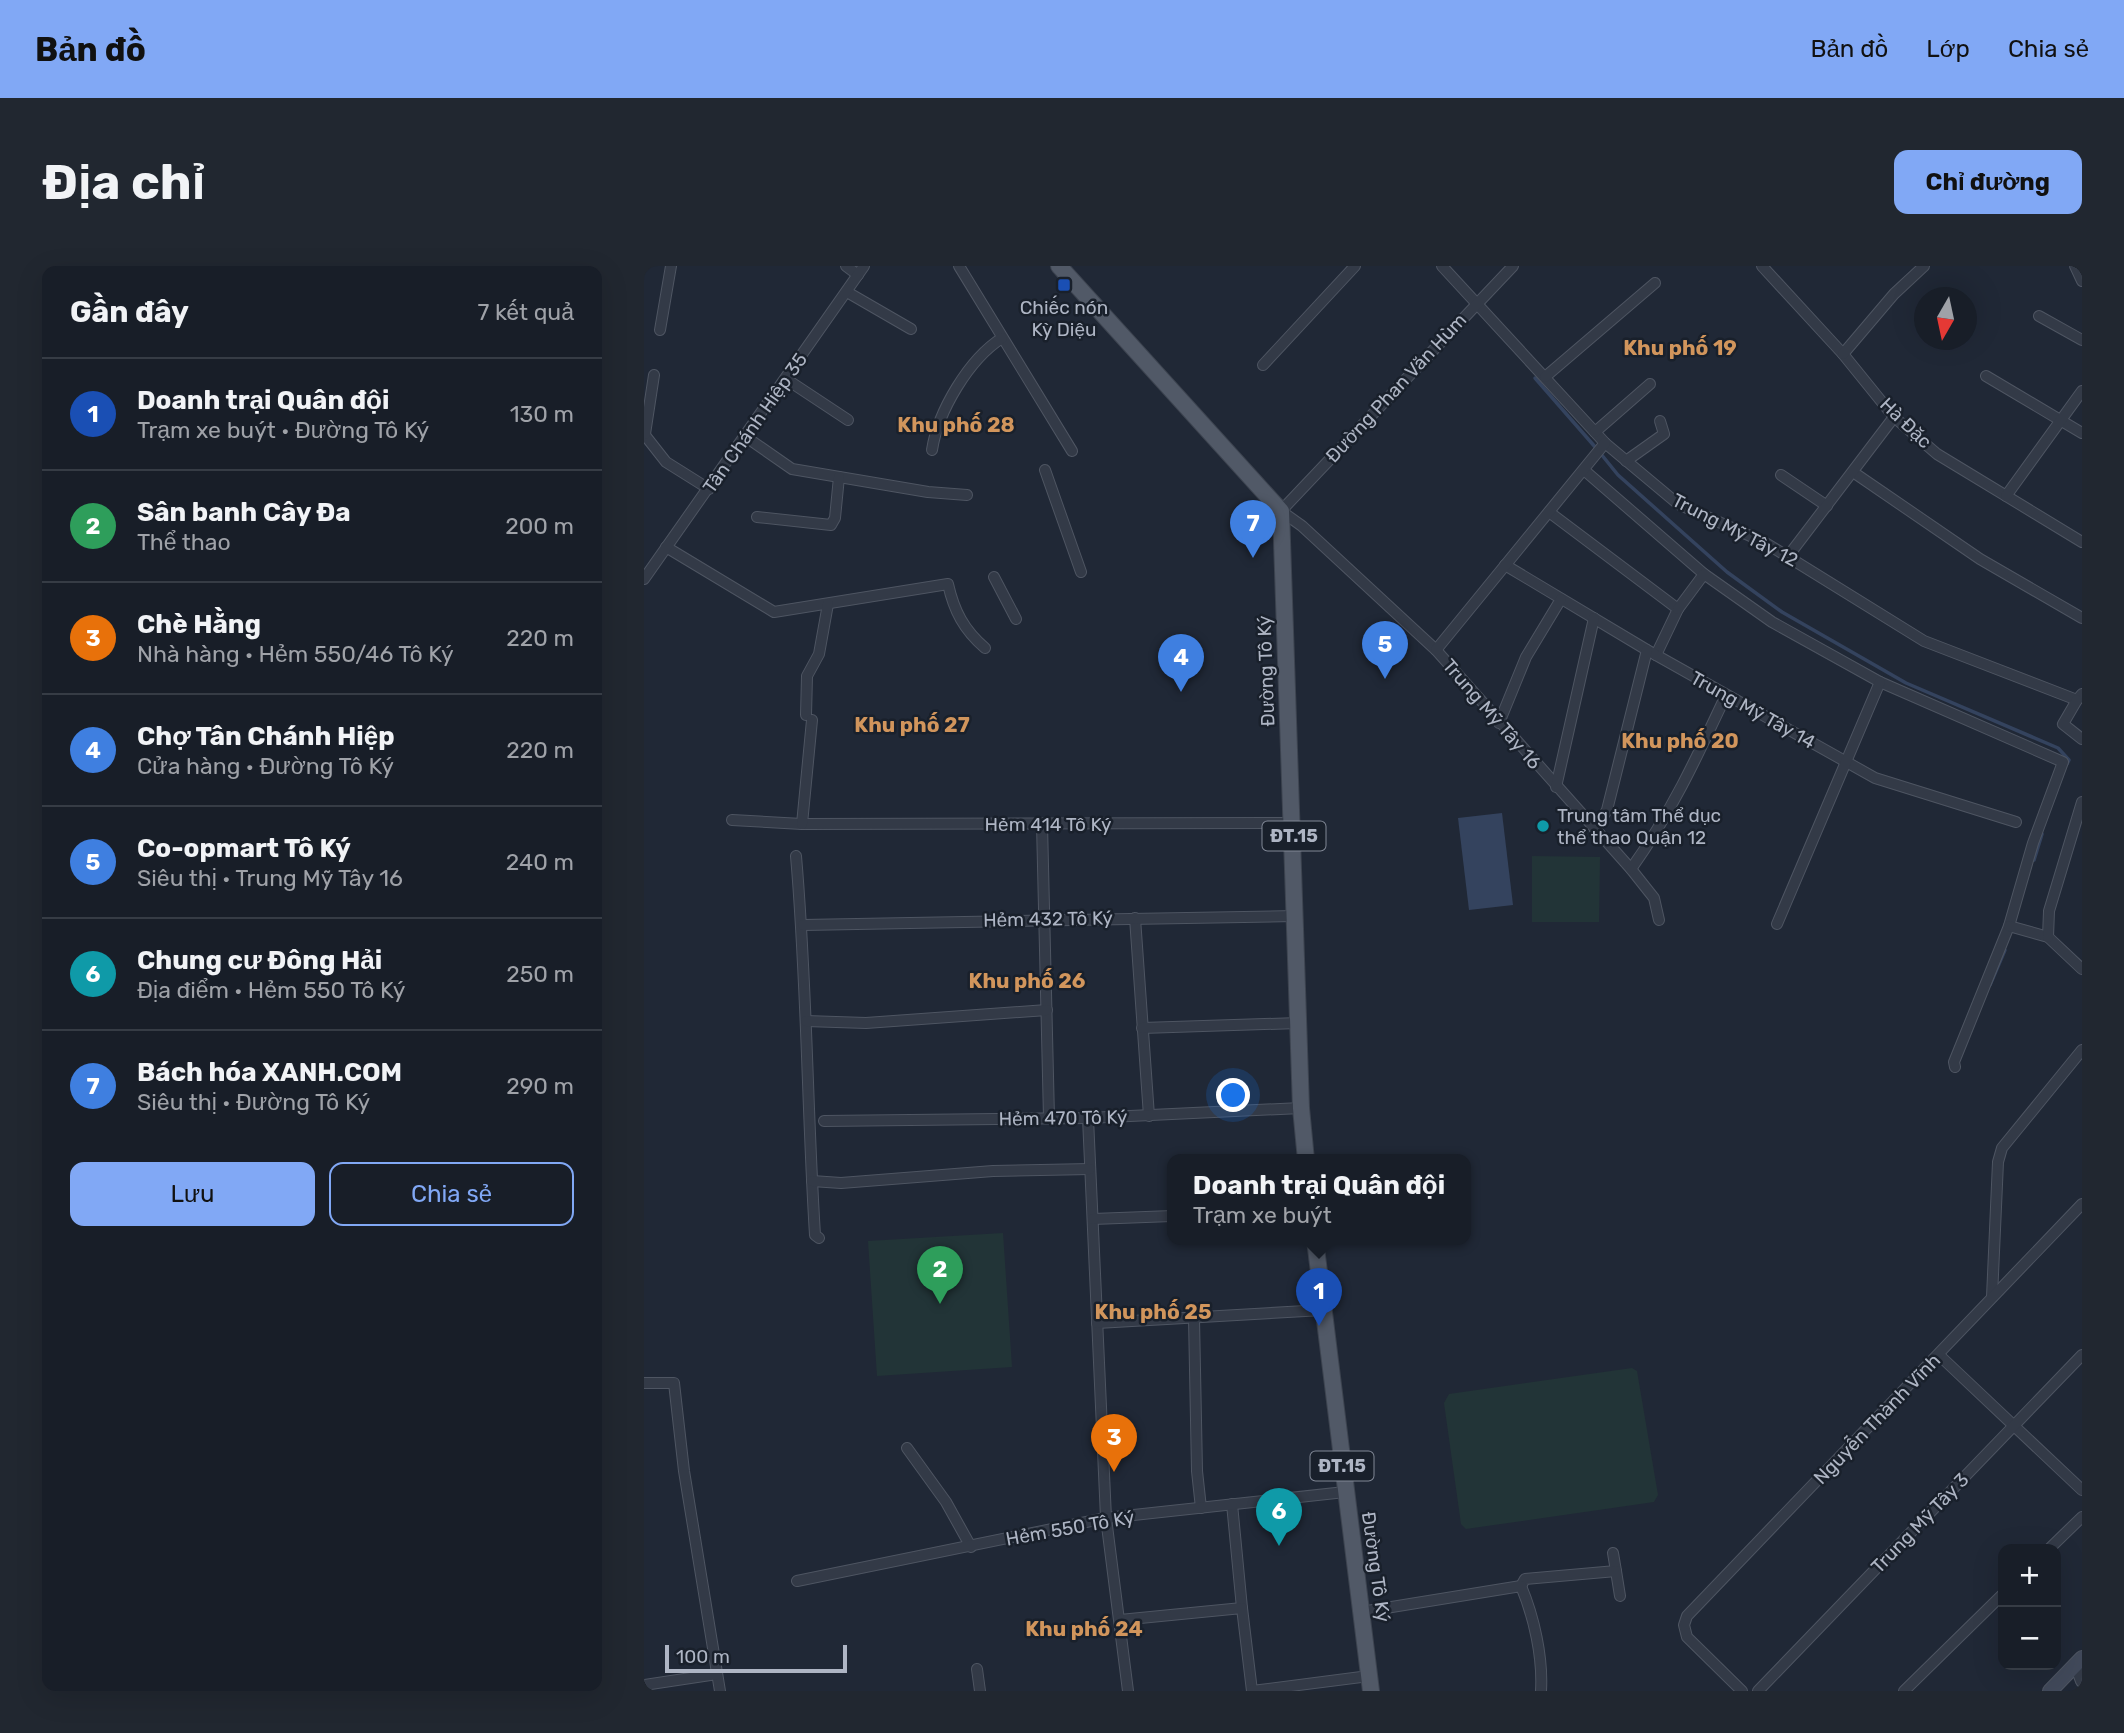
<!DOCTYPE html>
<html lang="vi">
<meta charset="utf-8">
<style>
body{margin:0;font-family:Rubik,sans-serif;background:#212730;color:#f1f3f6}
.controls{position:absolute;right:21px;bottom:21px;display:grid;overflow:hidden;border-radius:14px;box-shadow:0 7px 28px #0002}
.controls button{width:63px;height:63px;display:grid;place-items:center;padding:0;border:0;border-bottom:2px solid #363c45;background:#181e28;color:#f1f3f6;font:35px sans-serif}
.compass{position:absolute;left:1270px;top:21px;width:63px;height:63px;border-radius:50%;background:#181e28;box-shadow:0 7px 28px #0002;rotate:189deg}
.scale{position:absolute;left:21px;bottom:18px;width:182px;box-sizing:border-box;padding-left:7px;border:4px solid #aeb5c4;border-top:0;font-size:19px;line-height:24px;white-space:nowrap;color:#aeb5c4;-webkit-text-stroke:5px #19202b;paint-order:stroke}
.you{position:absolute;left:590px;top:830px;width:24px;height:24px;margin:-18px;border:5px solid #fff;border-radius:50%;background:#1a73e8;box-shadow:0 0 0 10px #1a73e833}
.badge{display:grid;place-items:center;width:46px;height:46px;border-radius:50%;background:#81a8f5;color:#fff;font-size:23px;font-weight:700}
.pin{position:absolute;translate:-50% -58px;filter:drop-shadow(0 2px 4px #0008)}
.pin::after{content:'';position:absolute;top:37px;width:24px;height:21px;background:inherit;clip-path:polygon(0 0,100% 0,50% 100%)}
.popup{position:absolute;left:523px;top:888px;width:304px;height:91px;box-sizing:border-box;display:grid;place-content:center;border-radius:14px;background:#181e28;filter:drop-shadow(0 2px 5px #0005);font-size:23px;white-space:nowrap;color:#9fa2a8}
.popup b{font-size:26px;color:#f1f3f6}
.popup::after{content:'';position:absolute;left:50%;top:100%;margin-left:-14px;border:14px solid transparent;border-top-color:#181e28}
.list{margin:0;padding:0;list-style:none}
h2{display:flex;justify-content:space-between;align-items:center;height:91px;margin:0;padding:0 28px;font-size:30px}
h2 small{font-size:23px;font-weight:400;color:#9fa2a8}
.list li{display:grid;grid-template-columns:46px 1fr auto;gap:21px;align-items:center;box-sizing:border-box;height:112px;padding:0 28px;border-top:2px solid #363c45}
.list b{display:block;font-size:26px;white-space:nowrap}
.list p{margin:0;font-size:23px;white-space:nowrap;color:#9fa2a8}
.list em{font-size:23px;font-style:normal;color:#9fa2a8}
.actions{display:flex;gap:14px;padding:21px 28px}
.actions a{flex:1;padding:16px 0;border:2px solid #81a8f5;border-radius:14px;text-align:center;font-size:24px;color:#81a8f5}
.actions .main{background:#81a8f5;color:#111}
.map{position:relative;flex:none;width:1438px;height:1425px;overflow:hidden;border-radius:14px}
header{display:flex;align-items:center;gap:42px;box-sizing:border-box;height:98px;padding:0 35px;background:#81a8f5;color:#111}
header strong{font-size:33px}
nav{display:flex;gap:38px;margin-inline-start:auto;font-size:24px}
.intro{display:flex;align-items:center;justify-content:space-between;box-sizing:border-box;height:168px;padding:0 42px}
h1{margin:0;font-size:49px}
.button{padding:18px 32px;border-radius:14px;background:#81a8f5;color:#111;font-size:24px;font-weight:700}
main{display:flex;gap:42px;padding:0 42px}
aside{flex:1;background:#181e28;border-radius:14px;box-shadow:0 7px 28px #0002}
.map>svg:first-child{display:block}
.green{fill:#223437}
.water{fill:#34435e}
.lines{fill:none;stroke-linecap:round;stroke-linejoin:round}
.stream{stroke:#34435e;stroke-width:3.5}
.minor-casing{stroke:#4e5562;stroke-width:12}
.tertiary-casing{stroke:#4e5562;stroke-width:14}
.secondary-casing{stroke:#4e5562;stroke-width:16}
.primary-casing{stroke:#3d4450;stroke-width:18}
.minor{stroke:#333a47;stroke-width:10}
.tertiary{stroke:#333a47;stroke-width:12}
.secondary{stroke:#41495a;stroke-width:14}
.primary{stroke:#515967;stroke-width:16}
.transit-dot{fill:#1a4fb4;stroke:#19202b;stroke-width:2.5}
.culture-dot{fill:#0f9aa8;stroke:#19202b;stroke-width:2.5}
.labels{text-anchor:middle;dominant-baseline:central;stroke-width:5;stroke-linejoin:round;paint-order:stroke}
.shield{fill:#19202b;stroke:#818896;stroke-width:2}
.shield-label{font-size:18px;font-weight:bold;fill:#aeb5c4}
.poi-label{font-size:19px;fill:#aeb5c4;stroke:#19202b}
.street-label{font-size:19px;fill:#aeb5c4;stroke:#19202b}
.neighbourhood-label{font-size:21px;font-weight:bold;fill:#d1955c;stroke:#19202b}
</style>
<header>
<strong>Bản đồ</strong>
<nav><a>Bản đồ</a><a>Lớp</a><a>Chia sẻ</a></nav>
</header>
<div class="intro"><h1>Địa chỉ</h1><a class="button">Chỉ đường</a></div>
<main>
<aside>
<h2>Gần đây<small>7 kết quả</small></h2>
<ul class="list">
<li><span class="badge" style="background:#1a4fb4">1</span><div><b>Doanh trại Quân đội</b><p>Trạm xe buýt · Đường Tô Ký</p></div><em>130 m</em></li>
<li><span class="badge" style="background:#2e9e5b">2</span><div><b>Sân banh Cây Đa</b><p>Thể thao</p></div><em>200 m</em></li>
<li><span class="badge" style="background:#e8710a">3</span><div><b>Chè Hằng</b><p>Nhà hàng · Hẻm 550/46 Tô Ký</p></div><em>220 m</em></li>
<li><span class="badge" style="background:#3f7fe0">4</span><div><b>Chợ Tân Chánh Hiệp</b><p>Cửa hàng · Đường Tô Ký</p></div><em>220 m</em></li>
<li><span class="badge" style="background:#3f7fe0">5</span><div><b>Co-opmart Tô Ký</b><p>Siêu thị · Trung Mỹ Tây 16</p></div><em>240 m</em></li>
<li><span class="badge" style="background:#0f9aa8">6</span><div><b>Chung cư Đông Hải</b><p>Địa điểm · Hẻm 550 Tô Ký</p></div><em>250 m</em></li>
<li><span class="badge" style="background:#3f7fe0">7</span><div><b>Bách hóa XANH.COM</b><p>Siêu thị · Đường Tô Ký</p></div><em>290 m</em></li>
</ul>
<div class="actions"><a class="main">Lưu</a><a>Chia sẻ</a></div>
</aside>
<div class="map">
<svg width="1438" height="1425" viewBox="0 0 1438 1425">
<rect width="100%" height="100%" fill="#202836"/>
<!-- green -->
<g class="green">
<polygon points="888,590 956,591 955,656 888,656"/>
<polygon points="359,967 368,1101 233,1110 224,975"/>
<polygon points="988,1102 993,1105 1014,1229 1010,1236 822,1263 817,1258 800,1137 805,1128"/>
</g>
<!-- water -->
<polygon class="water" points="858,547 869,639 825,644 814,552"/>
<g class="lines">
<!-- stream -->
<g class="stream">
<polyline points="891,112 952,182"/>
<polyline points="957,188 974,209 1083,306 1138,346 1262,417 1414,482 1425,494 1423,498"/>
<polyline points="1390,594 1398,568"/>
<polyline points="1346,719 1361,684"/>
</g>
<defs>
<g id="minor">
<polyline points="202,0 214,9"/>
<polyline points="315,0 428,185"/>
<polyline points="798,0 961,177 1034,238 1120,276 1280,375 1433,434 1438,428"/>
<polyline points="869,0 637,245 658,260 792,384 987,603 1010,632 1015,654"/>
<polyline points="1118,0 1199,88 1250,151 1293,188 1438,276"/>
<polyline points="1431,0 1438,15"/>
<polyline points="203,26 267,63"/>
<polyline points="1395,50 1438,74"/>
<polyline points="16,64 27,0"/>
<polyline points="1199,88 1250,28 1280,0"/>
<polyline points="619,99 711,0"/>
<polyline points="1342,110 1438,167"/>
<polyline points="901,111 1011,17"/>
<polyline points="142,113 204,154"/>
<polyline points="951,166 1006,118"/>
<polyline points="0,168 22,196 65,223"/>
<polyline points="1,168 10,109"/>
<polyline points="102,171 148,203 284,226 323,229"/>
<path d="M288 184C294 145 325 93 358 72"/>
<polyline points="982,195 1020,168 1016,155"/>
<polyline points="401,204 437,306"/>
<polyline points="940,204 1060,308"/>
<polyline points="1209,206 1336,293 1438,352"/>
<polyline points="1137,209 1183,240"/>
<polyline points="1362,230 1438,125"/>
<polyline points="905,246 1034,343 1012,389"/>
<polyline points="113,251 187,259 191,252 195,211"/>
<path d="M22 281 130 346 304 318C310 345 320 364 341 382"/>
<polyline points="1145,289 1250,151"/>
<polyline points="861,299 1003,384 1231,512 1372,556"/>
<polyline points="350,311 372,353"/>
<polyline points="0,313 220,0"/>
<polyline points="1034,343 1060,308 1128,356 1236,416 1419,496 1389,577 1365,660 1310,796 1311,801"/>
<polyline points="792,384 961,177"/>
<polyline points="1433,434 1419,458 1438,473"/>
<polyline points="162,449 163,410 175,388 184,338"/>
<polyline points="855,457 882,391 917,333"/>
<polyline points="912,521 950,352"/>
<polyline points="88,554 158,558 650,557"/>
<polyline points="158,558 168,454"/>
<polyline points="398,558 405,852"/>
<polyline points="951,564 963,544 1003,384"/>
<path d="M152 590C163 716 163 842 171 969L175 972"/>
<path d="M987 603C1027 547 1053 491 1082 429"/>
<polyline points="491,652 505,850"/>
<polyline points="1133,658 1236,416"/>
<polyline points="159,659 650,650"/>
<polyline points="1365,660 1404,671 1438,703"/>
<polyline points="1404,671 1405,645 1438,536"/>
<polyline points="162,755 222,757 403,744"/>
<polyline points="498,762 654,757"/>
<polyline points="444,852 462,1252 484,1425"/>
<polyline points="180,855 444,852 657,842"/>
<polyline points="168,915 197,917 349,905 446,903"/>
<polyline points="449,953 528,950"/>
<polyline points="1348,1031 1354,896 1358,882 1438,784"/>
<polyline points="550,1053 553,1205 557,1242"/>
<polyline points="453,1057 679,1044"/>
<polyline points="1295,1089 1438,1224"/>
<polyline points="0,1117 30,1117 40,1205 76,1425"/>
<polyline points="263,1182 302,1236 327,1281"/>
<polyline points="588,1238 598,1342"/>
<polyline points="1405,1283 1438,1251"/>
<polyline points="969,1287 972,1305"/>
<polyline points="153,1315 462,1252 701,1226"/>
<polyline points="877,1320 881,1313 972,1305 976,1330"/>
<path d="M717 1346 877 1320C890 1351 899 1391 897 1425"/>
<polyline points="476,1354 598,1342 608,1425"/>
<polyline points="333,1403 336,1425"/>
<polyline points="0,1419 73,1408"/>
<polyline points="608,1425 725,1410"/>
<polyline points="1098,1425 1043,1371 1040,1359 1043,1350 1438,938"/>
<polyline points="1114,1425 1438,1089"/>
<polyline points="1260,1425 1359,1328"/>
</g>
<polyline id="tertiary" points="1432,1399 1438,1415"/>
<polyline id="secondary" points="1406,1425 1438,1392"/>
<g id="primary">
<polyline points="415,0 637,245 657,842 662,894"/>
<polyline points="671,974 727,1425"/>
</g>
</defs>
<!-- minor casing -->
<use href="#minor" class="minor-casing"/>
<!-- tertiary casing -->
<use href="#tertiary" class="tertiary-casing"/>
<!-- secondary casing -->
<use href="#secondary" class="secondary-casing"/>
<!-- primary casing -->
<use href="#primary" class="primary-casing"/>
<!-- minor -->
<use href="#minor" class="minor"/>
<!-- tertiary -->
<use href="#tertiary" class="tertiary"/>
<!-- secondary -->
<use href="#secondary" class="secondary"/>
<!-- primary -->
<use href="#primary" class="primary"/>
</g>
<!-- markers -->
<rect class="transit-dot" x="413" y="12" width="14" height="14" rx="3.5"/>
<circle class="culture-dot" cx="899" cy="560" r="7"/>
<g class="labels">
<!-- shield labels -->
<g class="shield">
<rect x="618.5" y="555.5" width="63" height="29" rx="5"/>
<rect x="666.5" y="1185.5" width="63" height="29" rx="5"/>
</g>
<g class="shield-label">
<text x="650" y="570">ĐT.15</text>
<text x="698" y="1200">ĐT.15</text>
</g>
<!-- poi labels -->
<g class="poi-label">
<text x="420" y="41">Chiếc nón<tspan x="420" dy="22">Kỳ Diệu</tspan></text>
<text x="913" y="549" text-anchor="start">Trung tâm Thể dục<tspan x="913" dy="22">thể thao Quận 12</tspan></text>
</g>
<!-- street labels -->
<g class="street-label">
<text transform="translate(752 122) rotate(-47)">Đường Phan Văn Hùm</text>
<text transform="translate(111 157) rotate(-55)">Tân Chánh Hiệp 35</text>
<text transform="translate(1262 157) rotate(44)">Hà Đặc</text>
<text transform="translate(1091 264) rotate(27)">Trung Mỹ Tây 12</text>
<text transform="translate(622 405) rotate(-92)">Đường Tô Ký</text>
<text transform="translate(1109 444) rotate(29)">Trung Mỹ Tây 14</text>
<text transform="translate(848 448) rotate(49)">Trung Mỹ Tây 16</text>
<text x="404" y="558">Hẻm 414 Tô Ký</text>
<text transform="translate(404 653) rotate(-1)">Hẻm 432 Tô Ký</text>
<text transform="translate(419 852) rotate(-1)">Hẻm 470 Tô Ký</text>
<text transform="translate(1233 1153) rotate(-46)">Nguyễn Thành Vĩnh</text>
<text transform="translate(1276 1257) rotate(-46)">Trung Mỹ Tây 3</text>
<text transform="translate(426 1262) rotate(-10)">Hẻm 550 Tô Ký</text>
<text transform="translate(732 1301) rotate(82)">Đường Tô Ký</text>
</g>
<!-- neighbourhood labels -->
<g class="neighbourhood-label">
<text x="1036" y="81">Khu phố 19</text>
<text x="312" y="158">Khu phố 28</text>
<text x="268" y="458">Khu phố 27</text>
<text x="1036" y="474">Khu phố 20</text>
<text x="383" y="714">Khu phố 26</text>
<text x="509" y="1045">Khu phố 25</text>
<text x="440" y="1362">Khu phố 24</text>
</g>
</g>
</svg>
<div class="controls">
<button>+</button>
<button>−</button>
</div>
<svg class="compass" viewBox="-18 -18 36 36"><path d="M0-13l5 13h-10z" fill="#e53935"/><path d="M0 13l5-13h-10z" fill="#9fa2a8"/></svg>
<div class="scale">100 m</div>
<div class="you"></div>
<div class="pin badge" style="left:675px;top:1060px;background:#1a4fb4">1</div>
<div class="popup"><b>Doanh trại Quân đội</b>Trạm xe buýt</div>
<div class="pin badge" style="left:296px;top:1038px;background:#2e9e5b">2</div>
<div class="pin badge" style="left:470px;top:1206px;background:#e8710a">3</div>
<div class="pin badge" style="left:537px;top:426px;background:#3f7fe0">4</div>
<div class="pin badge" style="left:741px;top:413px;background:#3f7fe0">5</div>
<div class="pin badge" style="left:635px;top:1280px;background:#0f9aa8">6</div>
<div class="pin badge" style="left:609px;top:292px;background:#3f7fe0">7</div>
</div>
</main>
